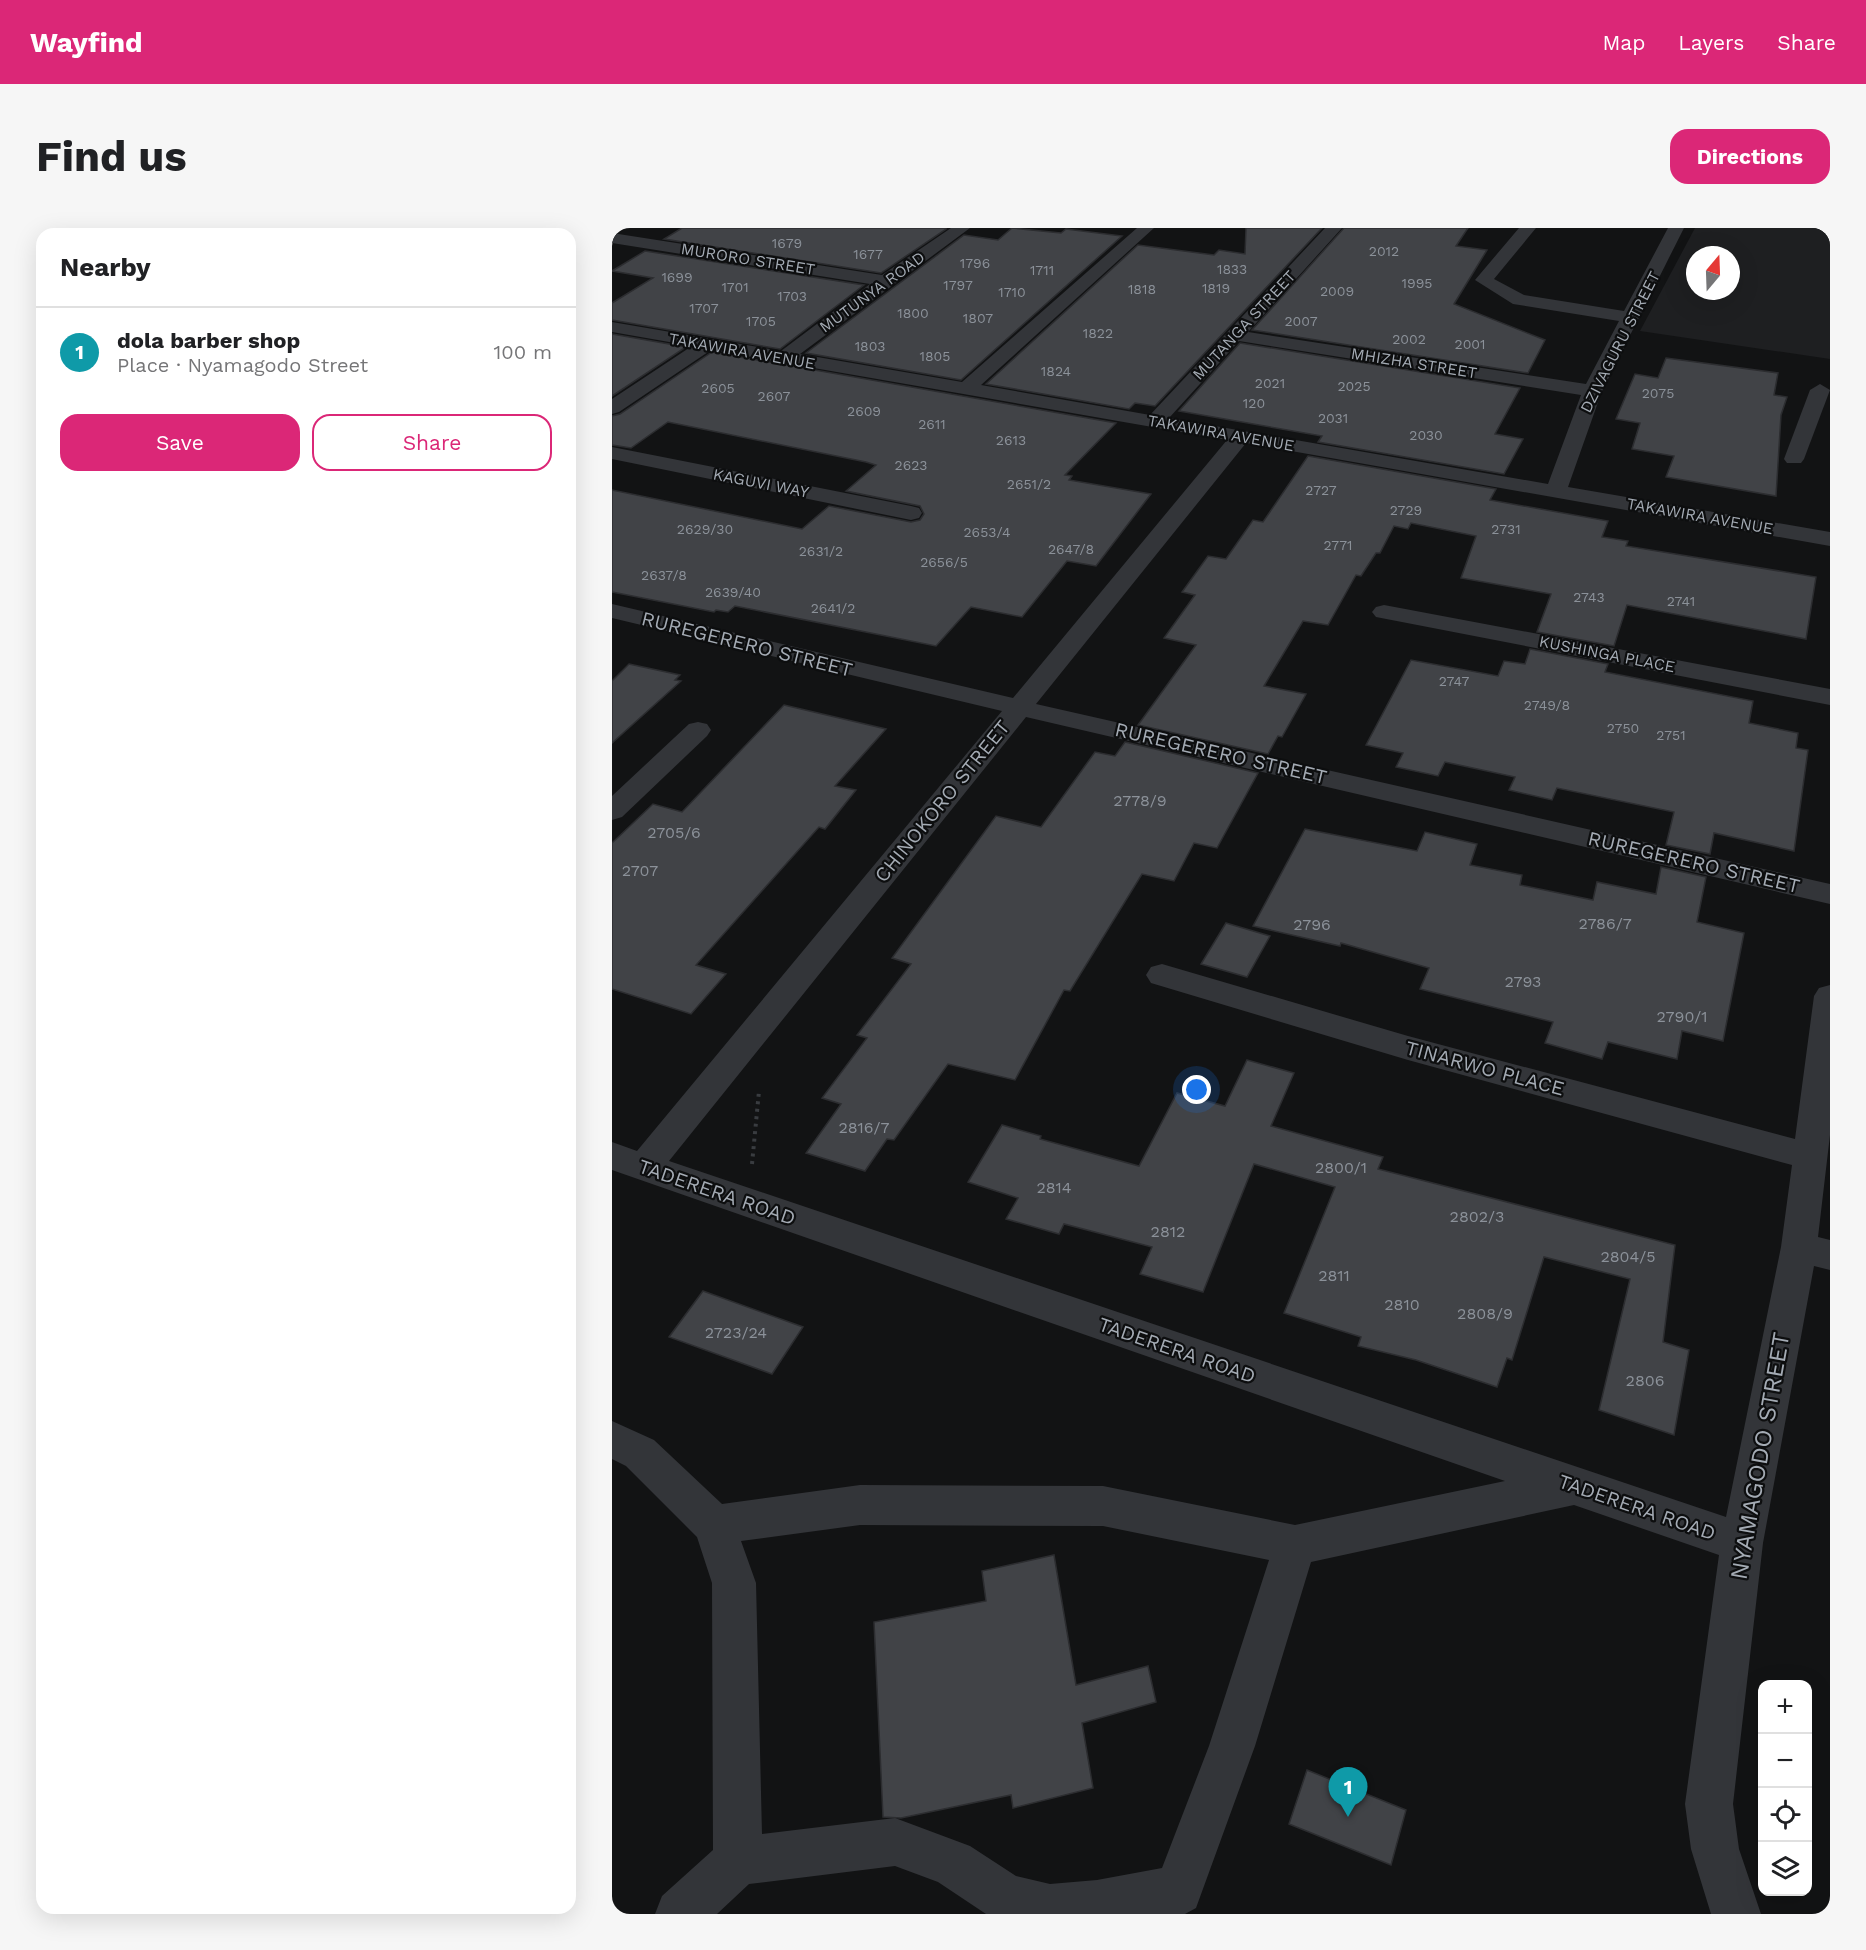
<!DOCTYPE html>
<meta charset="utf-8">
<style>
body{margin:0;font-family:"Work Sans",sans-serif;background:#f6f6f6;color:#202124}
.controls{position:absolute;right:18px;bottom:18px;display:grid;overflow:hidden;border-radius:12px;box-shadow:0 6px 24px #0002}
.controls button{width:54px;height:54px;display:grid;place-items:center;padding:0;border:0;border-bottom:2px solid #e0e0e0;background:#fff;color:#202124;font:30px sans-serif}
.compass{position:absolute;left:1074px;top:18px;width:54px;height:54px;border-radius:50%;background:#fff;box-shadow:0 6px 24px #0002;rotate:19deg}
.you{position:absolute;left:585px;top:862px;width:21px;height:21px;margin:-15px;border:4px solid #fff;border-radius:50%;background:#1a73e8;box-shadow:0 0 0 9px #1a73e833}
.badge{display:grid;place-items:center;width:39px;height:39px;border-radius:50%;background:#db2777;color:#fff;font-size:20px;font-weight:700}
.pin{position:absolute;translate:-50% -50px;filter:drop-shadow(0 2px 3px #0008)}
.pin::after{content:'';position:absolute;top:32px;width:21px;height:18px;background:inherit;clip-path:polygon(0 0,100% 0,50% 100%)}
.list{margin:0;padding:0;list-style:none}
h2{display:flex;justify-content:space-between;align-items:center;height:78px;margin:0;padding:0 24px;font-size:26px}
h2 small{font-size:20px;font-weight:400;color:#757577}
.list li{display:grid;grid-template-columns:39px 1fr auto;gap:18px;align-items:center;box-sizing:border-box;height:90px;padding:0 24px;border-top:2px solid #e0e0e0}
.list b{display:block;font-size:22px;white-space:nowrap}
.list p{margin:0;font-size:20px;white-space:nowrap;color:#757577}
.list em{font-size:20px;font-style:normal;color:#757577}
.actions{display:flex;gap:12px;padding:18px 24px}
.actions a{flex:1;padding:14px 0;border:2px solid #db2777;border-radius:18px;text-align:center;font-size:21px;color:#db2777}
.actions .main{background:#db2777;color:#fff}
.icon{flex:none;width:33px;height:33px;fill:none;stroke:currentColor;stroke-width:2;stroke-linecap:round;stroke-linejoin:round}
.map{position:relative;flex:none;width:1218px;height:1686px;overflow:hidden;border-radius:18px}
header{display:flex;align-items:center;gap:36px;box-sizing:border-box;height:84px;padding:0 30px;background:#db2777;color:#fff}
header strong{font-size:28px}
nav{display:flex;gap:33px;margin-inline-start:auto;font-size:21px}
.intro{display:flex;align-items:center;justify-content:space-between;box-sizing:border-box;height:144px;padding:0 36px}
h1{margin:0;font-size:42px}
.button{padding:15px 27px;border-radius:18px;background:#db2777;color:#fff;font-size:21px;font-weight:700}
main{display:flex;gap:36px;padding:0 36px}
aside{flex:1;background:#fff;border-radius:18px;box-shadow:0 6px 24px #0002}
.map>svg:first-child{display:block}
.built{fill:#1e1f21;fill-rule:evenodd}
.building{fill:#414347;stroke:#2c2d30;stroke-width:1.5}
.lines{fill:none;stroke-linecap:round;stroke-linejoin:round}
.path{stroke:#393c40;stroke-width:4;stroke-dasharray:3 4.5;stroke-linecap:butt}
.minor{fill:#333539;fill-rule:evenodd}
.labels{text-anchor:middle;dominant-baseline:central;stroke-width:4.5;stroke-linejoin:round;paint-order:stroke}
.far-number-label{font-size:14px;fill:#8b9199}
.far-street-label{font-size:16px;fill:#a4abb4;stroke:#0d0e0f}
.number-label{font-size:16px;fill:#8b9199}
.street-label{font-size:20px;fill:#a4abb4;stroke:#0d0e0f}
.near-street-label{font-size:24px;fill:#a4abb4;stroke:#0d0e0f}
</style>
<header>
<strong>Wayfind</strong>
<nav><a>Map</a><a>Layers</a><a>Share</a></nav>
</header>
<div class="intro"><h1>Find us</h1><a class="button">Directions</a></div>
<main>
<aside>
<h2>Nearby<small></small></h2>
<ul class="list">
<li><span class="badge" style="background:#0f9aa8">1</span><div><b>dola barber shop</b><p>Place · Nyamagodo Street</p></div><em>100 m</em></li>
</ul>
<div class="actions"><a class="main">Save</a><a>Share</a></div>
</aside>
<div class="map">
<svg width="1218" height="1686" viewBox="0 0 1218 1686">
<rect width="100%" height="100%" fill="#121314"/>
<!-- built -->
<path class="built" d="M1083 0H1218V131L1028 103ZM1083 27H1119V63H1083Z"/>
<!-- building -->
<g class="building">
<polygon points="70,0 334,0 334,1 269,45 52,11"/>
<polygon points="400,0 449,5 454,1 510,8 349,152 194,125 352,7 386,12"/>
<polygon points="634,0 710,0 543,178 523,175 517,181 374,156 526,17 602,27 607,22 633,26"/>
<polygon points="732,0 856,0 844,18 875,22 842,76 933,112 916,145 640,102"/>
<polygon points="33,23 252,57 168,121 0,92 0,75 41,50 0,43"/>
<polygon points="0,106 74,119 0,168"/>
<polygon points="628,115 908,160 883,206 911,211 892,246 706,214 710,208 567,183"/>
<polygon points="100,124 504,195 453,247 460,248 457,252 539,266 484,338 455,333 410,389 359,379 324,418 123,378 116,384 104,382 102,384 0,364 0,262 190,301 217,278 299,294 308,292 312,286 308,278 234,263 264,237 254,234 56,194 19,220 0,217 0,188 8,186"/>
<polygon points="1054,130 1166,145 1162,167 1175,169 1169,187 1164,268 1054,249 1062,228 1020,221 1028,195 1004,191 1023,146 1046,150"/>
<polygon points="696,228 884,261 878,272 996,293 990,309 1016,313 1014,318 1204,349 1194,411 1015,377 1002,418 925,404 939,366 849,350 864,308 799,295 796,301 782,298 768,325 764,325 749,348 744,347 716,397 691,393 652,458 694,466 670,509 666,508 656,526 526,497 584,417 552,410 583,367 570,364 596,328 614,331 641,292 651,294"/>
<polygon points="918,421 996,436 993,444 1141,473 1137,495 1186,505 1184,520 1196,522 1182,623 1102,605 1098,626 1054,617 1062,584 945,560 940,572 897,562 903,549 833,534 826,548 784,539 791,525 754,517 799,432 886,448 892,433 913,436"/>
<polygon points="17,436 68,447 63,452 69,453 0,515 0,453"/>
<polygon points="172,477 274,501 223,558 244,562 213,601 207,599 84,737 114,746 79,786 0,761 0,615 41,576 70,584"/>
<polygon points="513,514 646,545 605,620 582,615 562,653 530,646 458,763 452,762 403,852 336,836 282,912 275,911 253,943 194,925 229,876 210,870 255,810 245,807 299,736 280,730 384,588 429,599 483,524 503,528"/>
<polygon points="693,601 805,623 813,604 865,616 858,637 910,647 908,657 981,672 985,654 1044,666 1049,639 1094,649 1085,694 1132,705 1111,813 1070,803 1065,831 996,814 990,831 933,815 941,794 808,761 817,740 729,715 728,718 641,698"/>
<polygon points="614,695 658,708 635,749 589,736"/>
<polygon points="635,832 682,845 659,898 771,929 766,941 1063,1017 1051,1114 1077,1122 1062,1207 987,1182 1018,1051 932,1029 900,1132 895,1130 885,1159 804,1132 746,1118 749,1109 672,1085 723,959 642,936 591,1064 528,1046 540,1019 452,996 447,1006 394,991 406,970 356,954 390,897 429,908 428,911 527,938 565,865 613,878"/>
<polygon points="91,1063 191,1099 160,1146 57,1109"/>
<polygon points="442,1327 464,1457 536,1438 544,1474 470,1495 481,1560 401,1580 399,1567 289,1590 271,1589 262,1394 374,1373 370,1343"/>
<polygon points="695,1542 794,1582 779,1637 677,1596"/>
</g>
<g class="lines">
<!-- path -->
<polyline class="path" points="140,936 147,863"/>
<!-- minor -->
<g class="minor">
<path d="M339 0H358L188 126 350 154 525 0H542L369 157 538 187 713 0H730L636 104 974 156 1007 93 901 76 863 52 907 0H924L882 51 912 67 1012 83 1056 0H1072L990 163 956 259 1218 304V318L634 215 424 476 1218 656V676L414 489 57 933 1114 1289 1169 1019 1180 937 796 832 539 755 534 747 539 739 550 736 796 808 1183 911 1202 768 1207 760 1218 757V907L1206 1009 1218 1012V1042L1202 1038 1151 1315 1121 1576 1127 1621 1149 1686H1099L1079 1621 1073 1576 1107 1327 962 1277 699 1334 643 1518 584 1680 573 1686H374L326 1654 283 1638 137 1656 105 1686H43L50 1668 101 1622 100 1355 85 1309 14 1238 0 1231V1193L42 1212 110 1276 248 1257 491 1258 683 1297 893 1253 0 942V914L25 923 390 483 0 390V376L401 470 615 212 99 122 7 184 0 186V171L80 118 0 104V94L169 123 258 56 0 15V5L270 47ZM627 113 969 167 936 256 557 190ZM248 1297 491 1298 657 1332 597 1518 550 1640 485 1652 438 1656 404 1648 358 1618 283 1590 150 1606 144 1355 129 1313Z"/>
<polygon points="1208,156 1218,162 1192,231 1189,235 1175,235 1172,231 1198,162"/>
<polygon points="0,219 299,278 307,280 310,285 307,290 299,292 0,231"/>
<polygon points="772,377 1218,461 1218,477 764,389 760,384 764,379"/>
<polygon points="86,494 95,496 99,502 95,508 10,589 0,592 0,568 77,496"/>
</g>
</g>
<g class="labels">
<!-- far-number labels -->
<g class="far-number-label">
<text x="175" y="15">1679</text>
<text x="772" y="23">2012</text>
<text x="256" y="26">1677</text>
<text x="363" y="35">1796</text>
<text x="620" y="41">1833</text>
<text x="430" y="42">1711</text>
<text x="65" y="49">1699</text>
<text x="805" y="55">1995</text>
<text x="346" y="57">1797</text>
<text x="123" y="59">1701</text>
<text x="604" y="60">1819</text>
<text x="530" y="61">1818</text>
<text x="725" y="63">2009</text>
<text x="400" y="64">1710</text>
<text x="180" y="68">1703</text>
<text x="92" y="80">1707</text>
<text x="301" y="85">1800</text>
<text x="366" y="90">1807</text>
<text x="149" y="93">1705</text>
<text x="689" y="93">2007</text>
<text x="486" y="105">1822</text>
<text x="797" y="111">2002</text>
<text x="858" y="116">2001</text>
<text x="258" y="118">1803</text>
<text x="323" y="128">1805</text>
<text x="444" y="143">1824</text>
<text x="658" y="155">2021</text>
<text x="742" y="158">2025</text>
<text x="106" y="160">2605</text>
<text x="1046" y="165">2075</text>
<text x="162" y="168">2607</text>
<text x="642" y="175">120</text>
<text x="252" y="183">2609</text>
<text x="721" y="190">2031</text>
<text x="320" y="196">2611</text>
<text x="814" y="207">2030</text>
<text x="399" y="212">2613</text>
<text x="299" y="237">2623</text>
<text x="417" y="256">2651/2</text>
<text x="709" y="262">2727</text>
<text x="794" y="282">2729</text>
<text x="93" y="301">2629/30</text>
<text x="894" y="301">2731</text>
<text x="375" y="304">2653/4</text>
<text x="726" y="317">2771</text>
<text x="459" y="321">2647/8</text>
<text x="209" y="323">2631/2</text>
<text x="332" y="334">2656/5</text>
<text x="52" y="347">2637/8</text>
<text x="121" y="364">2639/40</text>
<text x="977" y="369">2743</text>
<text x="1069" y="373">2741</text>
<text x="221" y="380">2641/2</text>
<text x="842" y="453">2747</text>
<text x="935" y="477">2749/8</text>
<text x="1011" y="500">2750</text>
<text x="1059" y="507">2751</text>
</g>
<!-- far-street labels -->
<g class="far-street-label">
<text transform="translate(136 31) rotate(9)">MURORO STREET</text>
<text transform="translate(260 64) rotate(-36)">MUTUNYA ROAD</text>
<text transform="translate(632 97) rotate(-47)">MUTANGA STREET</text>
<text transform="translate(1008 114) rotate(-63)">DZIVAGURU STREET</text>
<text transform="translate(130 123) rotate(10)">TAKAWIRA AVENUE</text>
<text transform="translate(802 135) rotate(9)">MHIZHA STREET</text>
<text transform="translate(609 205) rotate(10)">TAKAWIRA AVENUE</text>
<text transform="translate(149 255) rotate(11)">KAGUVI WAY</text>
<text transform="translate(1088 288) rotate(10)">TAKAWIRA AVENUE</text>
<text transform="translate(995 426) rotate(11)">KUSHINGA PLACE</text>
</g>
<!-- number labels -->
<g class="number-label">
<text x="528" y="572">2778/9</text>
<text x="62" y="604">2705/6</text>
<text x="28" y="642">2707</text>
<text x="993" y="695">2786/7</text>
<text x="700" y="696">2796</text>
<text x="911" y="753">2793</text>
<text x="1070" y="788">2790/1</text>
<text x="252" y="899">2816/7</text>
<text x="729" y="939">2800/1</text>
<text x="442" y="959">2814</text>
<text x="865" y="988">2802/3</text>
<text x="556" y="1003">2812</text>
<text x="1016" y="1028">2804/5</text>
<text x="722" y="1047">2811</text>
<text x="790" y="1076">2810</text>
<text x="873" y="1085">2808/9</text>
<text x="124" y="1104">2723/24</text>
<text x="1033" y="1152">2806</text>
</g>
<!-- street labels -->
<g class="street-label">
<text transform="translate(135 416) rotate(14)">RUREGERERO STREET</text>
<text transform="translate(609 525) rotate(13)">RUREGERERO STREET</text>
<text transform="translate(330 573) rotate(-51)">CHINOKORO STREET</text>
<text transform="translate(1082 634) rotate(13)">RUREGERERO STREET</text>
<text transform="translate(873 840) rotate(15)">TINARWO PLACE</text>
<text transform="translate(105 964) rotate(19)">TADERERA ROAD</text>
<text transform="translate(565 1122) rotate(19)">TADERERA ROAD</text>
<text transform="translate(1025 1279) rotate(19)">TADERERA ROAD</text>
</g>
<!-- near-street labels -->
<g class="near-street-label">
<text transform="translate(1148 1228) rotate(-80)">NYAMAGODO STREET</text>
</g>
</g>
</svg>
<div class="controls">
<button>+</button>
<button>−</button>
<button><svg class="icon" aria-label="locate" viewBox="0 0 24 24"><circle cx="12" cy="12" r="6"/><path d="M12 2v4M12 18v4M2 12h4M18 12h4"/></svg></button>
<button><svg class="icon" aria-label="layers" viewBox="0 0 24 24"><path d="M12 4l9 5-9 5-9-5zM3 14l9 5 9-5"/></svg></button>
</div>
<svg class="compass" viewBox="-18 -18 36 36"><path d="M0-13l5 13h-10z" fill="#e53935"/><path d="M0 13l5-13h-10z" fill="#757577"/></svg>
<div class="you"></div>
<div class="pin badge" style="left:736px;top:1589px;background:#0f9aa8">1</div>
</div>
</main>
